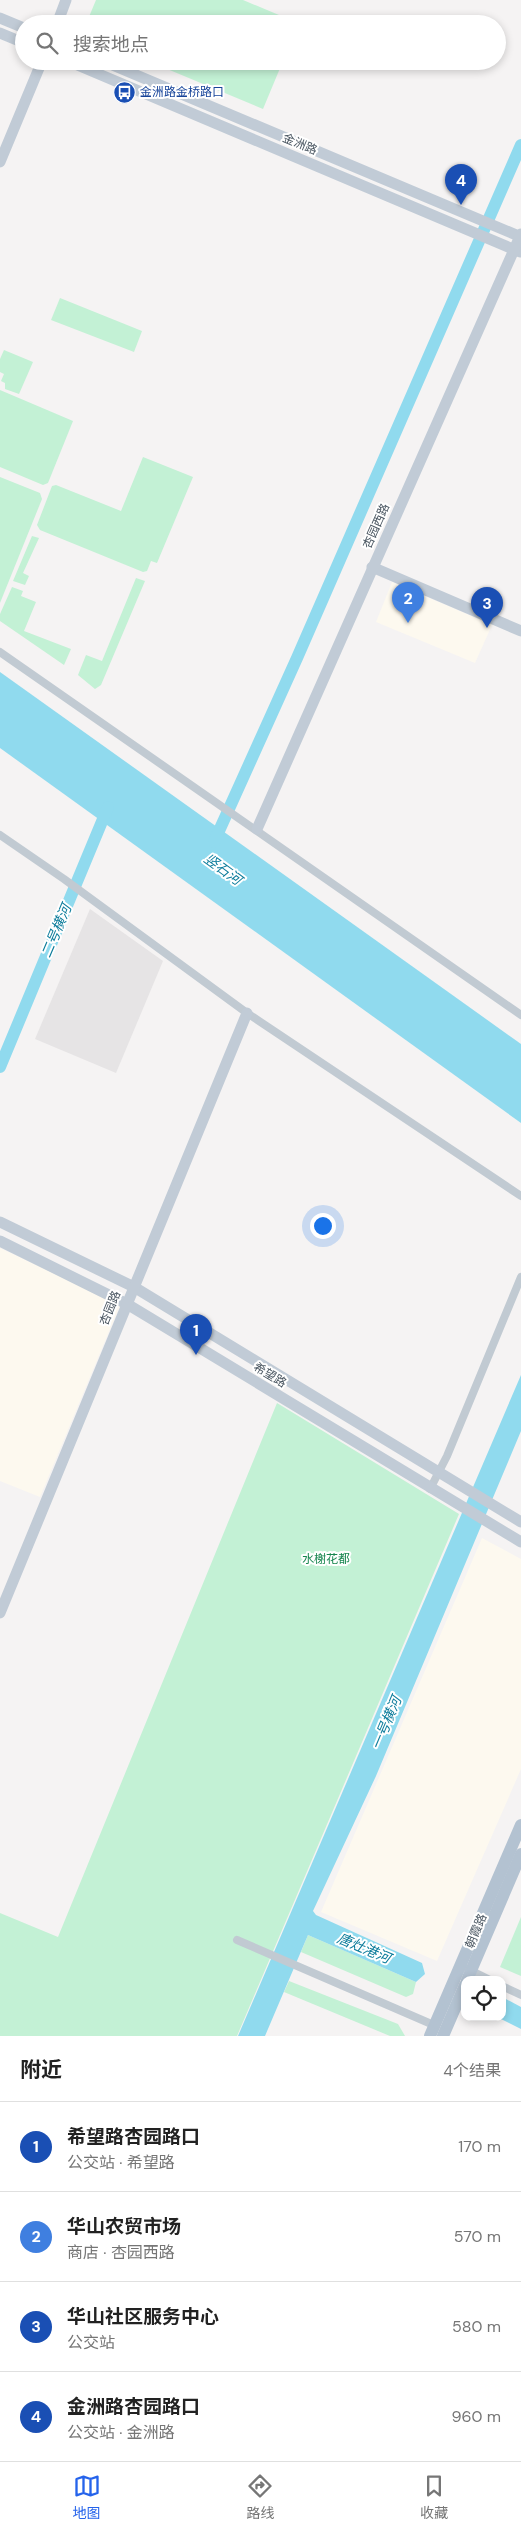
<!DOCTYPE html>
<html lang="zh">
<meta charset="utf-8">
<style>
body{margin:0;font-family:"DM Sans","Noto Sans SC",sans-serif;background:#f6f6f6;color:#222}
.controls{position:absolute;right:15px;bottom:15px;display:grid;overflow:hidden;border-radius:10px;box-shadow:0 2px 8px #0003}
.controls button{width:45px;height:45px;display:grid;place-items:center;padding:0;border:0;border-bottom:1px solid #e0e0e0;background:#fff;color:#222;font:25px sans-serif}
.you{position:absolute;left:322px;top:1225px;width:18px;height:18px;margin:-12px;border:4px solid #fff;border-radius:50%;background:#1a73e8;box-shadow:0 0 0 8px #1a73e833}
.badge{display:grid;place-items:center;width:32px;height:32px;border-radius:50%;background:#2563eb;color:#fff;font-size:16px;font-weight:700}
.pin{position:absolute;translate:-50% -41px;filter:drop-shadow(0 1px 2px #0008)}
.pin::after{content:'';position:absolute;top:26px;width:18px;height:15px;background:inherit;clip-path:polygon(0 0,100% 0,50% 100%)}
.list{margin:0;padding:0;list-style:none}
h2{display:flex;justify-content:space-between;align-items:center;height:65px;margin:0;padding:0 20px;font-size:21px}
h2 small{font-size:16px;font-weight:400;color:#767676}
.list li{display:grid;grid-template-columns:32px 1fr auto;gap:15px;align-items:center;box-sizing:border-box;height:90px;padding:0 20px;border-top:1px solid #e0e0e0}
.list b{display:block;font-size:19px;white-space:nowrap}
.list p{margin:0;font-size:16px;white-space:nowrap;color:#767676}
.list em{font-size:16px;font-style:normal;color:#767676}
.icon{flex:none;width:28px;height:28px;fill:none;stroke:currentColor;stroke-width:2;stroke-linecap:round;stroke-linejoin:round}
.map{position:relative;flex:none;width:521px;height:2036px;overflow:hidden}
.search{position:absolute;background:#fff;box-shadow:0 2px 8px #0003;left:15px;right:15px;top:15px;height:55px;display:flex;align-items:center;gap:12px;box-sizing:border-box;padding:0 18px;border-radius:28px;color:#767676;font-size:19px}
.sheet{height:425px;background:#fff}
nav{display:flex;justify-content:space-around;align-items:center;box-sizing:border-box;height:70px;border-top:1px solid #e0e0e0;background:#fff;font-size:14px;color:#767676}
nav a{display:grid;justify-items:center;gap:2px}
nav .on{color:#2563eb}
.map>svg:first-child{display:block}
.commercial{fill:#fdf9ef}
.education{fill:#e6e4e5}
.green{fill:#c3f1d5}
.water{fill:#90daee}
.lines{fill:none;stroke-linecap:round;stroke-linejoin:round}
.river{stroke:#90daee;stroke-width:12}
.street{stroke:#c1cad2;stroke-width:8}
.secondary{stroke:#c1cbd6;stroke-width:11}
.primary{stroke:#b3c2d1;stroke-width:12}
.labels{text-anchor:middle;dominant-baseline:central;stroke-width:4;stroke-linejoin:round;paint-order:stroke}
.transit-label{font-size:12px;fill:#164399;stroke:#fff;text-anchor:start}
.street-label{font-size:12px;fill:#4a5661;stroke:#fff}
.park-label{font-size:12px;fill:#17864f;stroke:#fff}
.water-label{font-size:14px;font-style:italic;fill:#0c7c9b;stroke:#fff}
</style>
<div class="map">
<svg width="521" height="2036" viewBox="0 0 521 2036">
<rect width="100%" height="100%" fill="#f5f3f3"/>
<!-- commercial -->
<g class="commercial">
<polygon points="392,582 492,625 475,663 376,622"/>
<polygon points="0,1248 120,1305 40,1497 0,1481"/>
<polygon points="482,1538 521,1559 521,1769 437,1961 321,1912"/>
</g>
<!-- education -->
<polygon class="education" points="90,909 163,961 116,1073 35,1039"/>
<!-- green -->
<g class="green">
<polygon points="96,0 243,0 298,23 86,24"/>
<polygon points="148,61 283,61 263,109"/>
<polygon points="60,298 142,331 134,352 51,320"/>
<polygon points="4,350 33,362 19,394 5,389 5,383 1,381 4,374 0,372 0,359"/>
<polygon points="0,390 73,421 48,483 43,485 0,467"/>
<polygon points="143,457 193,477 157,563 151,561 147,571 143,572 40,530 37,525 52,486 56,485 121,511"/>
<polygon points="0,477 40,493 42,499 0,603"/>
<polygon points="32,536 39,538 23,573 29,576 25,585 13,581"/>
<polygon points="136,578 145,581 101,685 95,689 78,675 86,655 102,661"/>
<polygon points="12,587 23,591 21,596 36,602 24,631 71,649 64,665 0,621 0,614"/>
<polygon points="277,1403 459,1514 237,2036 0,2036 0,1913 58,1937"/>
<polygon points="521,1917 521,1976 500,1967"/>
<polygon points="308,1935 416,1982 413,1994 406,1997 301,1952"/>
<polygon points="289,1981 398,2024 405,2036 390,2036 284,1992"/>
</g>
<!-- water -->
<g class="water">
<polygon points="0,672 521,1044 521,1123 0,748"/>
<polygon points="521,1375 521,1431 376,1776 313,1911 316,1915 422,1963 425,1974 416,1982 308,1935 265,2036 238,2036"/>
<polygon points="504,1998 521,2007 521,2029 497,2017 502,2017"/>
</g>
<g class="lines">
<!-- river -->
<g class="river">
<polyline points="214,842 297,658 521,145"/>
<polyline points="0,1067 108,807"/>
</g>
<!-- street -->
<g class="street">
<polyline points="0,652 521,1015"/>
<polyline points="0,835 64,879 247,1013 521,1196"/>
<polyline points="430,1489 447,1456 521,1277"/>
<polyline points="237,1940 436,2026"/>
<polyline points="468,1969 490,1980"/>
<polyline points="502,1986 521,1995"/>
</g>
<!-- secondary -->
<g class="secondary">
<polyline points="0,18 24,28"/>
<polyline points="57,24 66,0"/>
<polyline points="0,33 24,43"/>
<polyline points="68,61 520,252"/>
<polyline points="103,61 521,237"/>
<polyline points="0,162 42,61"/>
<polyline points="372,567 521,631"/>
<polyline points="257,829 521,234"/>
<polyline points="0,1222 134,1287 521,1522"/>
<polyline points="0,1241 127,1304 521,1542"/>
<polyline points="0,1613 247,1013"/>
</g>
<!-- primary -->
<g class="primary">
<polyline points="467,1980 521,1854"/>
<polyline points="430,2036 521,1825"/>
<polyline points="443,2036 465,1985"/>
</g>
</g>
<!-- icons -->
<defs>
<symbol id="bus-disc" viewBox="-11 -11 22 22"><circle r="9.5" fill="#1a4fb4" stroke="#fff"/><path d="M-5-6H5V4H4V6H2V4H-2V6H-4V4H-5ZM-3.5-4V0h7V-4ZM-3.5 1.2v1.5H-2V1.2ZM2 1.2v1.5H3.5V1.2Z" fill="#fff"/></symbol>
</defs>
<g fill-rule="evenodd">
<use href="#bus-disc" x="112" y="80" width="25" height="25"/>
</g>
<g class="labels">
<!-- transit labels -->
<g class="transit-label">
<text x="140" y="92">金洲路金桥路口</text>
</g>
<!-- street labels -->
<g class="street-label">
<text transform="translate(300 144) rotate(23)">金洲路</text>
<text transform="translate(376 526) rotate(-66)">杏园西路</text>
<text transform="translate(110 1308) rotate(-68)">杏园路</text>
<text transform="translate(270 1375) rotate(31)">希望路</text>
<text transform="translate(476 1931) rotate(-67)">朝霞路</text>
</g>
<!-- park labels -->
<g class="park-label">
<text x="326" y="1559">水榭花都</text>
</g>
<!-- water labels -->
<g class="water-label">
<text transform="translate(223 869) rotate(36)">竖石河</text>
<text transform="translate(56 931) rotate(-67)">二号横河</text>
<text transform="translate(386 1723) rotate(-67)">一号横河</text>
<text transform="translate(364 1948) rotate(23)">唐灶港河</text>
</g>
</g>
</svg>
<div class="controls">
<button><svg class="icon" aria-label="locate" viewBox="0 0 24 24"><circle cx="12" cy="12" r="6"/><path d="M12 2v4M12 18v4M2 12h4M18 12h4"/></svg></button>
</div>
<div class="you"></div>
<div class="pin badge" style="left:196px;top:1355px;background:#1a4fb4">1</div>
<div class="pin badge" style="left:408px;top:623px;background:#3f7fe0">2</div>
<div class="pin badge" style="left:487px;top:628px;background:#1a4fb4">3</div>
<div class="pin badge" style="left:461px;top:205px;background:#1a4fb4">4</div>
<div class="search"><svg class="icon" aria-label="search" viewBox="0 0 24 24"><circle cx="10" cy="10" r="6"/><path d="M15 15l6 6"/></svg>搜索地点</div>
</div>
<section class="sheet">
<h2>附近<small>4个结果</small></h2>
<ul class="list">
<li><span class="badge" style="background:#1a4fb4">1</span><div><b>希望路杏园路口</b><p>公交站 · 希望路</p></div><em>170 m</em></li>
<li><span class="badge" style="background:#3f7fe0">2</span><div><b>华山农贸市场</b><p>商店 · 杏园西路</p></div><em>570 m</em></li>
<li><span class="badge" style="background:#1a4fb4">3</span><div><b>华山社区服务中心</b><p>公交站</p></div><em>580 m</em></li>
<li><span class="badge" style="background:#1a4fb4">4</span><div><b>金洲路杏园路口</b><p>公交站 · 金洲路</p></div><em>960 m</em></li>
</ul>
</section>
<nav>
<a class="on"><svg class="icon" aria-label="map" viewBox="0 0 24 24"><path d="M3 6l6-2 6 2 6-2v14l-6 2-6-2-6 2zM9 4v14M15 6v14"/></svg>地图</a>
<a><svg class="icon" aria-label="directions" viewBox="0 0 24 24"><path d="M12 3l9 9-9 9-9-9zM9 14v-3h6M13 9l2 2-2 2"/></svg>路线</a>
<a><svg class="icon" aria-label="saved" viewBox="0 0 24 24"><path d="M7 4h10v16l-5-4-5 4z"/></svg>收藏</a>
</nav>
